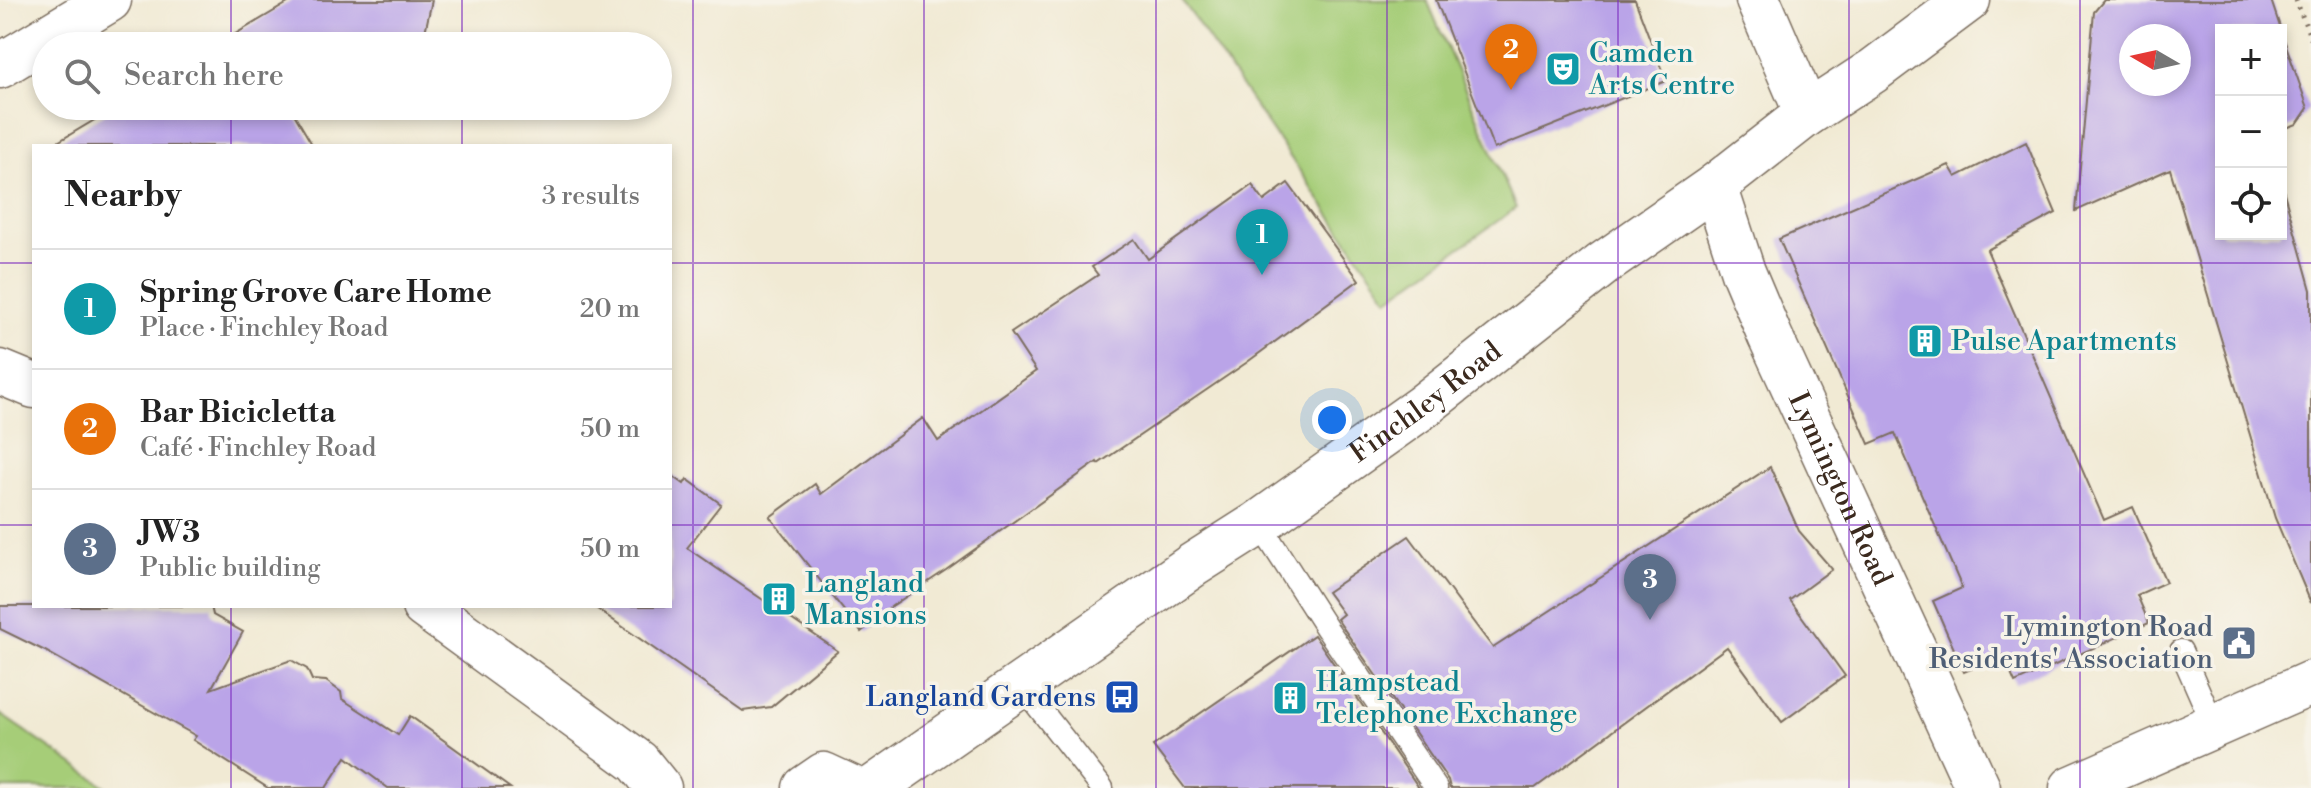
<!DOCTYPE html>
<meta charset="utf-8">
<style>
body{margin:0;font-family:"Libre Bodoni",serif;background:#f6f6f6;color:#222}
.controls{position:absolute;right:24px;top:24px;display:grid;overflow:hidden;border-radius:0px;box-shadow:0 4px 12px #0003}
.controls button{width:72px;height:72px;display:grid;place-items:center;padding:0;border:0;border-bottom:2px solid #e0e0e0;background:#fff;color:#222;font:40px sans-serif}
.compass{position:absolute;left:2119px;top:24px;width:72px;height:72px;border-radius:50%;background:#fff;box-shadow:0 4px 12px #0003;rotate:279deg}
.you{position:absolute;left:1332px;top:420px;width:28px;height:28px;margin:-20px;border:6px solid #fff;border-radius:50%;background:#1a73e8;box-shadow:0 0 0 12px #1a73e833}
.badge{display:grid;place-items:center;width:52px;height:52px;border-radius:50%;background:#ea580c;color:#fff;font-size:26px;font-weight:700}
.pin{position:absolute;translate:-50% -66px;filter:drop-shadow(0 2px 4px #0008)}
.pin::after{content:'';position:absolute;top:42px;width:28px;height:24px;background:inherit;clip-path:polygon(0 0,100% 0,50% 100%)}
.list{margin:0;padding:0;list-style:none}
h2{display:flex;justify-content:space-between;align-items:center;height:104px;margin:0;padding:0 32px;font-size:34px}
h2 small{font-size:26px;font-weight:400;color:#767676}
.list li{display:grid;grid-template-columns:52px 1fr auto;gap:24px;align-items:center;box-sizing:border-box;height:120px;padding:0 32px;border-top:2px solid #e0e0e0}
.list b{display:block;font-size:30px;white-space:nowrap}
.list p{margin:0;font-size:26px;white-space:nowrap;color:#767676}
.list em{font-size:26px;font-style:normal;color:#767676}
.icon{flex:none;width:44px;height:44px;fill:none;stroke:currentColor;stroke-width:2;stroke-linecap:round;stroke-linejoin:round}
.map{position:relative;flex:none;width:2311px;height:788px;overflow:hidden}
.search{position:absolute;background:#fff;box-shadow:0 4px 12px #0003;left:32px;top:32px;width:640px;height:88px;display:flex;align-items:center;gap:20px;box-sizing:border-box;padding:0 28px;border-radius:44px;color:#767676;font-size:30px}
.panel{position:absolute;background:#fff;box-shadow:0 4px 12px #0003;left:32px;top:144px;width:640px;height:464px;border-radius:0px}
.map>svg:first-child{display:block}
.green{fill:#a6cd78;stroke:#707c4b;stroke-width:2}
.building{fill:#baa4e8;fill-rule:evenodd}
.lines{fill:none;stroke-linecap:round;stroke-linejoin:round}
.service-casing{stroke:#7b6d5e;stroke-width:25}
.minor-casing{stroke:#7b6d5e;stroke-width:47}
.tertiary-casing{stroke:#7b6d5e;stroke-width:47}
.trunk-casing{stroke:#7b6d5e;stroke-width:47}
.path{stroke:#7b6d5e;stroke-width:5;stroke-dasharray:2 6;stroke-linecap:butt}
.service{stroke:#fff;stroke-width:22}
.minor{stroke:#fff;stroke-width:44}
.tertiary{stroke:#fff;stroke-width:44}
.trunk{stroke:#fff;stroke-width:44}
.grid{fill:none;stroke:#7b2cbf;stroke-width:2;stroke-opacity:0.55}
.labels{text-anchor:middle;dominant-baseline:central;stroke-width:7;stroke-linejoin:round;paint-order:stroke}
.culture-label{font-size:28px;fill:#0d838f;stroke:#f7f3e8;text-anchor:start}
.street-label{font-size:28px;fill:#3b2a1e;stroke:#f7f3e8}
.service-label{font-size:28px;fill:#4e5e75;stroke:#f7f3e8;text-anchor:end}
.transit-label{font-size:28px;fill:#164399;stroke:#f7f3e8;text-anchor:end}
</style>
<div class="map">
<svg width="2311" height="788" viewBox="0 0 2311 788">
<rect width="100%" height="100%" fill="#f7f3e8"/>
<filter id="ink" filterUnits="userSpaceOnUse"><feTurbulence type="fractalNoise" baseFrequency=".0125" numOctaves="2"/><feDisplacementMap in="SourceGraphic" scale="16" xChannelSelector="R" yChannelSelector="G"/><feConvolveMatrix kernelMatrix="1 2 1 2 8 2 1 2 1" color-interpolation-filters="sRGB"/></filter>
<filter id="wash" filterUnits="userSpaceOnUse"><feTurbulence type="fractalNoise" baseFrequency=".006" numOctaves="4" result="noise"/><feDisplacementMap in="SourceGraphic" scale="32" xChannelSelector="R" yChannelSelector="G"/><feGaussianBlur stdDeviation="1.8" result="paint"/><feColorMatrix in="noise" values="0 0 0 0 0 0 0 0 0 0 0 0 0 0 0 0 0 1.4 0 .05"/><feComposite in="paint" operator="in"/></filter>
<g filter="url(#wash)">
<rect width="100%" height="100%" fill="#f1ead4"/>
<!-- green -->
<g class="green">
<polygon points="1182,0 1427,0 1516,208 1388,299"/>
<polygon points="0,714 108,788 0,788"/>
</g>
<g id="blocks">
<!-- building -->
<g class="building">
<polygon points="293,0 432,0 422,46 215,46"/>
<polygon points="1436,0 1635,0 1666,81 1494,149"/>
<path d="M2104 0H2271L2281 30H2221V234H2281V182L2311 290V603L2275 518 2170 169 2076 211 2094 12ZM2131 36H2179V84H2131Z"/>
<polygon points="2281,31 2308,108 2297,124 2281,130"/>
<polygon points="118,106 303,106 293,112 313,146 51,146"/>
<polygon points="2026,142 2056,213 1987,250 2104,520 2133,507 2166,582 2137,595 2149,623 2015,683 2003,655 1964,672 1933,601 1962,588 1895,433 1869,444 1779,239 1949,165 1956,177"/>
<polygon points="1288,183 1359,280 1246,363 1098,464 1097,462 946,570 892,606 861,632 770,517 815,484 821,494 923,418 938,441 1036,371 1011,333 1098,275 1092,267 1134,239 1148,259 1252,185 1264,201"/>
<polygon points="1770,467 1799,531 1832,569 1790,600 1845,676 1782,722 1727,647 1535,788 1450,788 1448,780 1337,619 1343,614 1327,592 1409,536 1493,648"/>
<polygon points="670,474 684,484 687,479 721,504 687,548 838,651 771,707 743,711 593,606 670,606"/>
<polygon points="0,606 211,606 213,615 243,632 211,689 291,660 307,669 312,680 326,681 341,692 342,699 398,735 410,716 510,788 388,788 346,757 326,788 268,788 193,740 196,736 45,651 0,629"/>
<polygon points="1314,635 1419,788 1185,788 1153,746"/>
</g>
</g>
</g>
<g filter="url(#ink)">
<use href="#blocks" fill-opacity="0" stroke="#7b6d5e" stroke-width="2"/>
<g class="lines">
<defs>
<g id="service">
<polyline points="1259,523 1327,629 1436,788"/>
<polyline points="2181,651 2214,726"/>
<polyline points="1022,686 1102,788"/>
</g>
<g id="minor">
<polyline points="0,66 109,0"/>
<polyline points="0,372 34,386"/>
<polyline points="424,606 638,762 659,788"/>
<polyline points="2072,788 2311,683"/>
</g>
<g id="tertiary">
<polyline points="1758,0 1807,114"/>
<path id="s1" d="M1715 186 1743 272 1770 336 1978 788"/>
</g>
<g id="trunk">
<polyline points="805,788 824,775 852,788"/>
<path id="s2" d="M873 788 1193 565 1259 523 1422 407 1603 264 1715 186 1807 114 1873 71 1968 0"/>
</g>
</defs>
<!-- service casing -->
<use href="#service" class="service-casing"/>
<!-- minor casing -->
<use href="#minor" class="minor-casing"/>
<!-- tertiary casing -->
<use href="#tertiary" class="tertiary-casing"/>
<!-- trunk casing -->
<use href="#trunk" class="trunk-casing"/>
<!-- path -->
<polyline class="path" points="2296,0 2311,39"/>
<!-- service -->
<use href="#service" class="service"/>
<!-- minor -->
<use href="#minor" class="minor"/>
<!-- tertiary -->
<use href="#tertiary" class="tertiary"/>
<!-- trunk -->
<use href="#trunk" class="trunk"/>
</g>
</g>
<!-- grid -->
<path class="grid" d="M231 0V46M462 0V46M693 0V788M924 0V788M1156 0V788M1387 0V788M1618 0V788M1849 0V788M2080 0V788M231 106V146M462 106V146M0 263H34M670 263H2311M0 525H34M670 525H2311M231 606V788M462 606V788"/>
<!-- icons -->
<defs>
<symbol id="theatre-square" viewBox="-11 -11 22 22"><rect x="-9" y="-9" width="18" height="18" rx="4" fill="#0f9aa8" stroke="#f7f3e8"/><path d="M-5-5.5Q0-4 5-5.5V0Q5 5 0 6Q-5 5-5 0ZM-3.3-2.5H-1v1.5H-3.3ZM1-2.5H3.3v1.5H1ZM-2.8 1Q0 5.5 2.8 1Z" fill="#fff"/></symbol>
<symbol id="building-square" viewBox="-11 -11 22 22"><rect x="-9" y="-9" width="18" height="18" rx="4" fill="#0f9aa8" stroke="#f7f3e8"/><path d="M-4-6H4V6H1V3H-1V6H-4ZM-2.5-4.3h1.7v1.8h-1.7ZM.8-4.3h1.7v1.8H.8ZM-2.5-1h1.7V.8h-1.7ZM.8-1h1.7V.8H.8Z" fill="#fff"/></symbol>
<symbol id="civic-square" viewBox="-11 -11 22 22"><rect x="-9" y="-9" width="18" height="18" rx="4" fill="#5c6f8a" stroke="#f7f3e8"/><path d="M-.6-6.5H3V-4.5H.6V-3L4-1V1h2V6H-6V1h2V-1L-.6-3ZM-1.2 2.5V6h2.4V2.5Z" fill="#fff"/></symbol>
<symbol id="bus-square" viewBox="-11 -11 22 22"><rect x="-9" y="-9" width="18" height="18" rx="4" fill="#1a4fb4" stroke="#f7f3e8"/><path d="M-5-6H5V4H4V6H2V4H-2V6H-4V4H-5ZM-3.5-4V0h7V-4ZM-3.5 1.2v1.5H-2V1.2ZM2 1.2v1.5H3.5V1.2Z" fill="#fff"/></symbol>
</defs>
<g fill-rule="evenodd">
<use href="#theatre-square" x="1543" y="49" width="40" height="40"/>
<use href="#building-square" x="1905" y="321" width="40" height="40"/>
<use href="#building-square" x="759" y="579" width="40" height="40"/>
<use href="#civic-square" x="2219" y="623" width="40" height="40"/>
<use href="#bus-square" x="1102" y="677" width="40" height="40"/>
<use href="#building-square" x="1270" y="678" width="40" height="40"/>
</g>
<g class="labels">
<!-- culture labels -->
<g class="culture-label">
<text x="1589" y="53">Camden<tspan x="1589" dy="32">Arts Centre</tspan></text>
<text x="1951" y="341">Pulse Apartments</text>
<text x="805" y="583">Langland<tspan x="805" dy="32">Mansions</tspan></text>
<text x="1316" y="682">Hampstead<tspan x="1316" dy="32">Telephone Exchange</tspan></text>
</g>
<!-- street labels -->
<g class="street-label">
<text stroke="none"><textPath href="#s2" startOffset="674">Finchley Road</textPath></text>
<text stroke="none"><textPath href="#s1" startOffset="328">Lymington Road</textPath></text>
</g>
<!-- service labels -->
<g class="service-label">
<text x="2213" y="627">Lymington Road<tspan x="2213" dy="32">Residents' Association</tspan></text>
</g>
<!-- transit labels -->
<g class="transit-label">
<text x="1096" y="697">Langland Gardens</text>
</g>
</g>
</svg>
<div class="controls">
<button>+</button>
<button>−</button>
<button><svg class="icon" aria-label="locate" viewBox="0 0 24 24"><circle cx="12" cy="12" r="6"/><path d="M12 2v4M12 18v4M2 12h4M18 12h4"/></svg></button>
</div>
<svg class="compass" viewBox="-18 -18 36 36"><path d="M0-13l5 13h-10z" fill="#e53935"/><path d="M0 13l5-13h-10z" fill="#767676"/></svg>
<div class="you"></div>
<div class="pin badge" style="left:1262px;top:275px;background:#0f9aa8">1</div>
<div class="pin badge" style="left:1511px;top:90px;background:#e8710a">2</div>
<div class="pin badge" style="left:1650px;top:620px;background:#5c6f8a">3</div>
<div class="search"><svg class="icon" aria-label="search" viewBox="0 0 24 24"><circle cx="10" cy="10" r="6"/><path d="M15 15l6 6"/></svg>Search here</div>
<section class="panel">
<h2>Nearby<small>3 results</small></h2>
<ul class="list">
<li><span class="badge" style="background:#0f9aa8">1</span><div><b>Spring Grove Care Home</b><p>Place · Finchley Road</p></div><em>20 m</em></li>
<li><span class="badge" style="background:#e8710a">2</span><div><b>Bar Bicicletta</b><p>Café · Finchley Road</p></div><em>50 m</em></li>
<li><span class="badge" style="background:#5c6f8a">3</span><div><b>JW3</b><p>Public building</p></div><em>50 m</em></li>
</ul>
</section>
</div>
